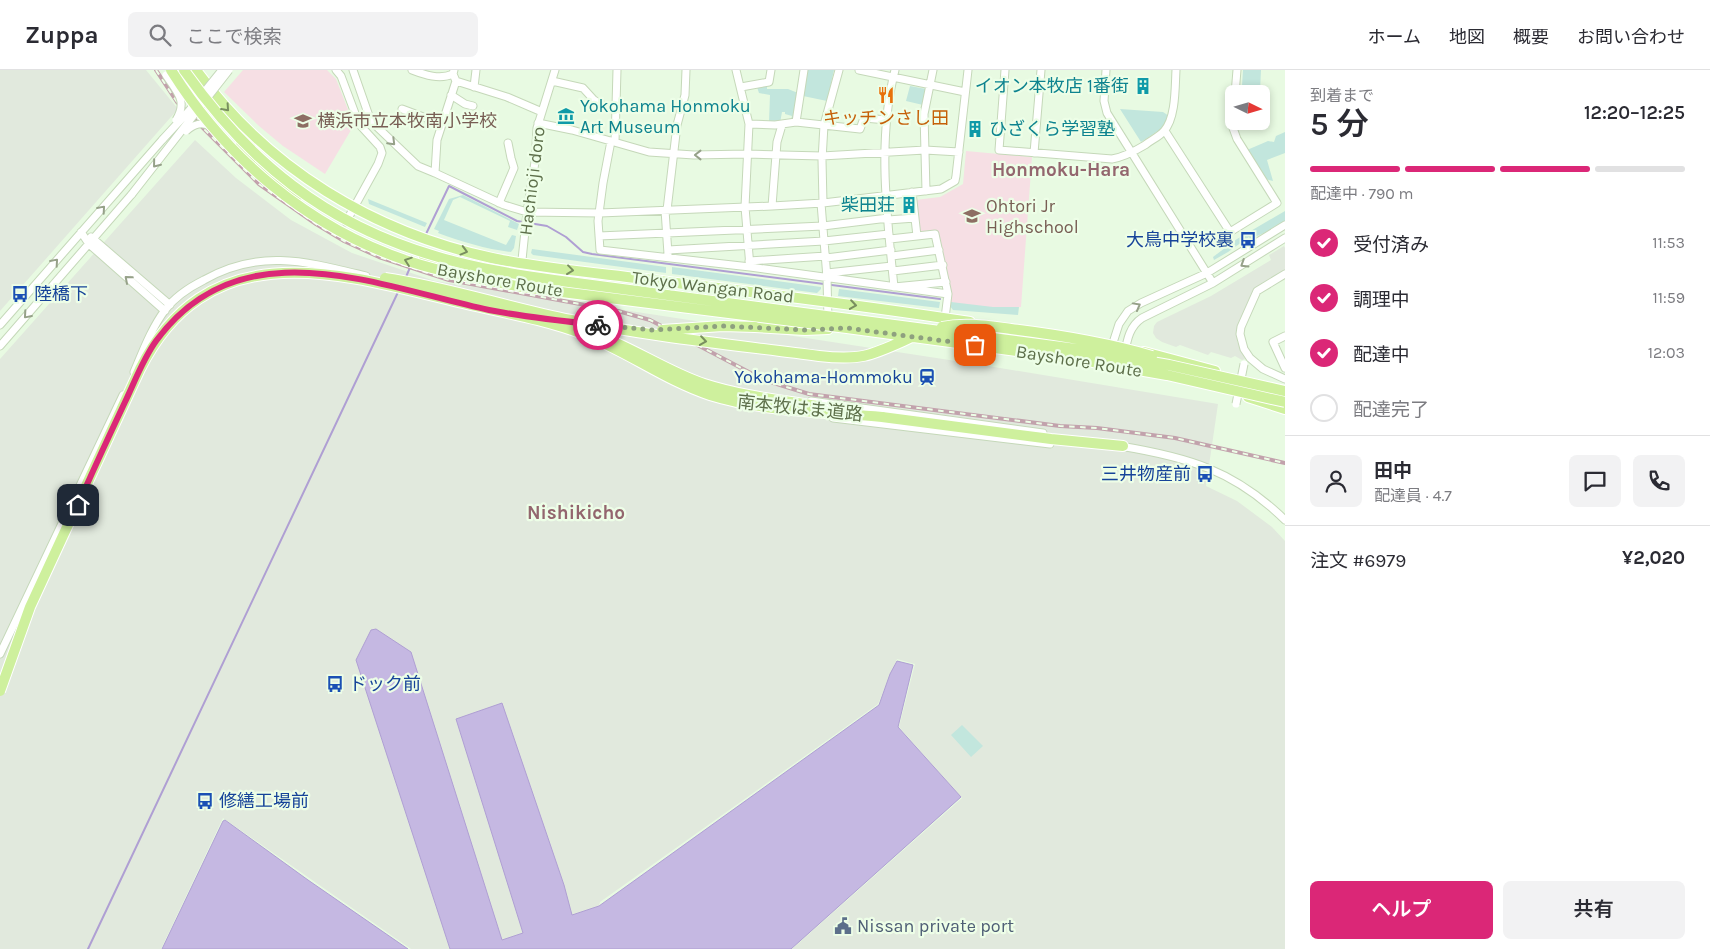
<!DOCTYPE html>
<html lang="ja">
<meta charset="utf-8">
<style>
:root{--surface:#fff;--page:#f2f2f3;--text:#2b2b33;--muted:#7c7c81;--line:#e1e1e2;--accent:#db2777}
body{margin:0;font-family:Karla,"Noto Sans JP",sans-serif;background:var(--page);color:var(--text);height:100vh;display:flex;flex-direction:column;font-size:19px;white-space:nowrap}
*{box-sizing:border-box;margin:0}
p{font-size:16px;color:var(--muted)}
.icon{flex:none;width:28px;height:28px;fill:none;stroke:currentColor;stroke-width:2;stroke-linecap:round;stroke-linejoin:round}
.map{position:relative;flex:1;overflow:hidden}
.details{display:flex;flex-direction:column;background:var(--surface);width:425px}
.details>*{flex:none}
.needle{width:32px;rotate:95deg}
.buttons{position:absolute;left:1225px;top:15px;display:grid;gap:10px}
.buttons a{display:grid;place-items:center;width:45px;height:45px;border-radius:8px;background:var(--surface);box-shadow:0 2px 8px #0003;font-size:25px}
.pin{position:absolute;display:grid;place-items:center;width:42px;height:42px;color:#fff;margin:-21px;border-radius:10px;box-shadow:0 2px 8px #0006}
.courier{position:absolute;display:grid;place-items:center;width:50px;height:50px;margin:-25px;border:4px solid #db2777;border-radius:50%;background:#fff;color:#222;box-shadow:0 1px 6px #0007}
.head em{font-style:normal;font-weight:600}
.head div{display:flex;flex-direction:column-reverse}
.head{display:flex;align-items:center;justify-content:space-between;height:85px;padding:0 25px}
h1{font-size:32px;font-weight:600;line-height:38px}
.bar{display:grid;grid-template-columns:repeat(4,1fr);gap:8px 5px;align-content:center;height:60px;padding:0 25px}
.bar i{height:6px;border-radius:4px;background:var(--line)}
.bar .selected{background:var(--accent)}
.bar p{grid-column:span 4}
.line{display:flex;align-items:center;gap:12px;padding:0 25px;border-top:1px solid var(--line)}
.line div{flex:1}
.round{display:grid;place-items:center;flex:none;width:52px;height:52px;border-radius:8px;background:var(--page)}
ol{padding:0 25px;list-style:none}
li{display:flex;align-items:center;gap:15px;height:55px}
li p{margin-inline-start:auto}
li .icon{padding:5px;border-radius:50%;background:var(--accent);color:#fff;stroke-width:4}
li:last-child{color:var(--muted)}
li i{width:28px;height:28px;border:2px solid var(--line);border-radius:50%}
.primary-button{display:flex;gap:10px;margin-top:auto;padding:10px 25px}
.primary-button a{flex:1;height:58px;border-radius:8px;background:var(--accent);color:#fff;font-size:20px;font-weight:600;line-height:58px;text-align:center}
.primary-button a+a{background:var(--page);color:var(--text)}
header{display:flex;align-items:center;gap:30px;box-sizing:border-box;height:70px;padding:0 25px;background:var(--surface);border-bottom:1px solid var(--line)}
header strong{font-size:24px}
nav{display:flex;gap:28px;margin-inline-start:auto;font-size:18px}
.search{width:350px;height:45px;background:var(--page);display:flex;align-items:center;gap:12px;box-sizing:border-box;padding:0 18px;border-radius:8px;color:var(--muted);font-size:19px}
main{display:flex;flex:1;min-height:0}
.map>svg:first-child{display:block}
</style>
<header>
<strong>Zuppa</strong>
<div class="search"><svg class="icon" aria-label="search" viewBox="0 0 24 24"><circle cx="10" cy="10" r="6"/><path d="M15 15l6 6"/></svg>ここで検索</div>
<nav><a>ホーム</a><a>地図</a><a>概要</a><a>お問い合わせ</a></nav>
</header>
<main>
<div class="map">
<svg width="1285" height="879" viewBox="0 0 1285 879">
<rect width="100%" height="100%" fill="#e8fae2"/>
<path fill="#e1e9dd" d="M0 0H146L178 39 0 241Z
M195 70 236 108 291 150 352 183 435 211 982 295 1218 334 1206 416 1237 431 1272 457 1285 471V879H792L962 728 899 657 915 594 897 589 878 634 600 832 599 836 522 860 523 863 502 870 499 862 450 879H411L223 748 161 879H0V289Z
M1284 176 1285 178V200L1261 215 1239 254 1237 271 1245 289 1242 290 1235 286 1231 288 1211 282 1208 285 1180 275 1176 277 1162 272 1156 268 1153 263 1154 256 1157 252 1211 226 1271 190 1269 185Z"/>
<path fill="#f6dfe4" d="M243 0H327L336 9 354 55 325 104 283 76 259 56 224 22Z
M966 81 1032 87 1021 237 985 238 950 232 937 162 919 163 915 130 940 127 963 114Z"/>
<path fill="#c2e6dd" d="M808 0H834L827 31 803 26Z
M1243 0H1261L1260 21 1245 20V16H1242Z
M767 15V19H788L798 23 794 49H791L792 46 785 44V42H782L780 53H769L770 25 759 23 757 17Z
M910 16 926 19 923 35 906 31Z
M1120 39 1163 42 1169 46 1161 59 1141 72Z
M1285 62V83L1267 90 1273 111 1265 109 1247 80 1268 71 1274 72 1276 66Z
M463 125 519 154 517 160 508 157 510 151 460 127 453 130 444 150 506 175 512 165 516 166 514 178 511 182C486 179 462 172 438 163L439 161 434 159 449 129Z
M368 129 427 153 425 157 369 134Z
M1285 141V151L1264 163 1250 169 1249 167 1228 182 1214 190 1213 187 1237 169Z
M532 179 666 197V203L533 185 531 183Z
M672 197 821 217V219L817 223 672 204Z
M839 219 940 232 939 238 838 226Z
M951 232 993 237H1019L1018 245 953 240 950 236Z
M962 655 983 676 971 687 951 665Z"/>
<path fill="#c5b8e2" stroke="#af9fd3" d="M376 559 411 582 502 870 523 863 456 649 502 633 564 815 572 845 599 836 879 635 890 604 897 591 913 595 898 657 961 727 791 879H450L356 590 371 560Z
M225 750 308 810 408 879H162L223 751Z"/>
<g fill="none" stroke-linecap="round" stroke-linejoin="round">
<path stroke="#af9fd3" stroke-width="2" d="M426 164 449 116 517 151 547 156 566 167 583 182 592 184 940 229
M406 207 411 195
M88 879 399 220"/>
<g stroke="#c5d8b9" stroke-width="9">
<path id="minor" d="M336 0 341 6 359 54 380 77 382 83 378 94 346 152
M353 0 369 46 373 53 418 96 435 103 504 135 527 142 600 143 772 136 823 133 941 119 955 111 956 106 968 0
M412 0C425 5 440 10 453 4
M454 0 453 4 456 11 507 27 542 42
M736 0 749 54 745 137 750 197
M859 0 965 22
M895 0C877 69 887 146 894 217L946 212
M1005 0 999 80 1112 89C1124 87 1135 81 1145 75 1151 70 1159 67 1164 61 1176 48 1175 17 1176 0
M1106 0 1104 31 1107 43 1213 213
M552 11 583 18 594 30 600 34 607 37 616 38
M474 17 476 0
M741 17 769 12 771 0
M1235 24 1237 0
M451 25 465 34 473 36
M402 39 442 54
M796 52 804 0
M538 53 572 60 649 82 694 85 747 84 822 86 925 80 959 82
M749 54 775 55 796 52 860 59 864 48 887 50
M1165 61 1230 162 1277 133 1237 69 1233 58 1234 51
M611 71 603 113 598 151 600 180 750 197 948 224
M615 72 617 0
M1034 83 1041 0
M435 103 437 70 456 11
M926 121 924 44 933 0
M912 122 917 166
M499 133 514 98 511 88 508 73
M821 133 827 208 828 250
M823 133 822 90 824 55 839 0
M772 136 777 72 782 55
M665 140 668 184
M667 140 677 55 685 25 686 0
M888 150 915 148
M81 162 89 174 165 241
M599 166 823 156 888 148
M91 167 170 235
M890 169 935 164 948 224 945 248
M668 180 824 171 889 164
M892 186 939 180
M826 188 891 180
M749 191 826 186
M893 201 943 195
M827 203 892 196
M1285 204 1257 221 1241 257 1240 264 1244 279 1250 288 1263 299 1285 309
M520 209 527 142 535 92 537 58 555 0
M0 255 163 69
M569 255 591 261 616 274
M1285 266 1273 272 1285 298
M0 276 132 124
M1111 279 1119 254 1128 241 1141 233 1207 203 1285 155
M1125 283C1127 269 1130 256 1142 248L1213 213 1285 168
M134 302C143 281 151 259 165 240 174 228 190 217 204 210 260 178 308 192 366 206
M811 331 1043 363
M833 348 1050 374
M1120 376C1187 387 1234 400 1285 450
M0 584 123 325"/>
</g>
<g stroke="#fff" stroke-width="12">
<path id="highway" d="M196 0C268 99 373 162 492 188 550 200 610 204 668 212 769 224 870 236 970 252
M238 78 278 112 299 125
M424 187 460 199 501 208
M755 257 805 260 828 259
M1144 282 1215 301
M1248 327 1285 339
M882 347 1051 369 1123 376"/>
</g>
<use href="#minor" stroke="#fff" stroke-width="7"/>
<use href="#highway" stroke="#cef09d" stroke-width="10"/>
<g stroke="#c2a2ac" stroke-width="4">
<path id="rail" d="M156 0 177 32 259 114 316 154 344 171 379 187 449 210 618 241 650 250 764 310 809 324 1060 356 1097 358 1175 368 1285 393"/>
</g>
<use href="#rail" stroke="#edfee7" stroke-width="2" stroke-dasharray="5.5" stroke-linecap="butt"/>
<g stroke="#c5d8b9" stroke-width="9" stroke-linecap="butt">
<path id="minor-bridge" d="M166 5C177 22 188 31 176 50
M186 61C194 54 202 51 212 57
M163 69 188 42 222 0
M132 124 229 0
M1236 334 1244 294"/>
</g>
<g stroke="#fff" stroke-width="12" stroke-linecap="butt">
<path id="highway-bridge" d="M171 0C226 88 309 158 408 191 445 203 484 210 522 217L847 258 1076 289 1167 305 1285 332
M184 0C249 92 325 154 435 186 474 198 514 204 554 210L1076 279 1169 295 1285 321
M385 208C448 217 509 238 571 250 652 267 736 275 819 286 863 291 872 285 912 267
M942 257C965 252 988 256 1011 259 1060 265 1104 272 1152 286
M662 260 723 256 755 257
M614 272C644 285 672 303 704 314 741 326 780 330 817 336
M0 621 30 537 140 299C207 165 334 201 450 230 494 241 541 248 583 264 627 281 665 310 710 325 765 342 825 342 882 347"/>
</g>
<use href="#minor-bridge" stroke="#fff" stroke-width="7"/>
<use href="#highway-bridge" stroke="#cef09d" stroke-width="10"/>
</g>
<defs><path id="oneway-chevron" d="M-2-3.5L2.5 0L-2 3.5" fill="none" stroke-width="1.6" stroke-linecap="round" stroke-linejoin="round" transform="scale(1.25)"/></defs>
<g stroke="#798f5f">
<use href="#oneway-chevron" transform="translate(226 38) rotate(48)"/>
<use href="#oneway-chevron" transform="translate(464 181) rotate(15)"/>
<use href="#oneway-chevron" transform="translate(408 191) rotate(-161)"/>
<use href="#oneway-chevron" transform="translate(570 200) rotate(7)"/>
<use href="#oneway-chevron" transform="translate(853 235) rotate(8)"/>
<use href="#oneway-chevron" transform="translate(703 271) rotate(8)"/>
</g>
<g stroke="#96a189">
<use href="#oneway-chevron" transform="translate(392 72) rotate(45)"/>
<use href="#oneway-chevron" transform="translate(698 85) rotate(-180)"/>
<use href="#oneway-chevron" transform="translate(156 94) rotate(129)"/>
<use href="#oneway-chevron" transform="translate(102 139) rotate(-49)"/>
<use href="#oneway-chevron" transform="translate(55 192) rotate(-49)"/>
<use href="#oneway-chevron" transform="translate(1244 194) rotate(148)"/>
<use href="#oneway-chevron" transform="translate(128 209) rotate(-139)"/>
<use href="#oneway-chevron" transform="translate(1137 236) rotate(-29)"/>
<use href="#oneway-chevron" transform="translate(27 245) rotate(131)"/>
</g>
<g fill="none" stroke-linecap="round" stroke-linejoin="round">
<path stroke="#8ea07f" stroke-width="5" stroke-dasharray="0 9" d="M598 255 653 260 723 256 805 260 847 258 975 275"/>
<path stroke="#db2777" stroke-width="6" d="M78 435C93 400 109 366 125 332 135 311 143 289 156 271 241 155 377 216 489 240 525 247 562 251 598 255"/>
</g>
<defs>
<g id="building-bare" transform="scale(1.35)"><path d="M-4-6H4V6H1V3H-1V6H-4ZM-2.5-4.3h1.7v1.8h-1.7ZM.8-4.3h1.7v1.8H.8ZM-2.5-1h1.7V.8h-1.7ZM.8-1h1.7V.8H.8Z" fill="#0f9aa8" stroke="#edfee7" stroke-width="2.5" paint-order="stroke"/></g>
<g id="restaurant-bare" transform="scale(1.35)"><path d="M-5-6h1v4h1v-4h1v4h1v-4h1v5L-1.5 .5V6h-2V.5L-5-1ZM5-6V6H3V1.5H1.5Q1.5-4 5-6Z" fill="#e8710a" stroke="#edfee7" stroke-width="2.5" paint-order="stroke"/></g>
<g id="museum-bare" transform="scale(1.35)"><path d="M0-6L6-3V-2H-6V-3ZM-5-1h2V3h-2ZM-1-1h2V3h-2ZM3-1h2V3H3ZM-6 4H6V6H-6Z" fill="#0f9aa8" stroke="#edfee7" stroke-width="2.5" paint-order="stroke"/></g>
<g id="school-bare" transform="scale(1.35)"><path d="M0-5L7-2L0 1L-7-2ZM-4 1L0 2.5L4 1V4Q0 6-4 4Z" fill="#8d6e63" stroke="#edfee7" stroke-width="2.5" paint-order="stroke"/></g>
<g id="bus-bare" transform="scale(1.35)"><path d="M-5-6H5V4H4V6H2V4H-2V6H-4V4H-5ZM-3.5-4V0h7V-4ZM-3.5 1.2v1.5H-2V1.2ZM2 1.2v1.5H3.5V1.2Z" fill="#1a4fb4" stroke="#edfee7" stroke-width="2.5" paint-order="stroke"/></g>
<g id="station-bare" transform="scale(1.35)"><path d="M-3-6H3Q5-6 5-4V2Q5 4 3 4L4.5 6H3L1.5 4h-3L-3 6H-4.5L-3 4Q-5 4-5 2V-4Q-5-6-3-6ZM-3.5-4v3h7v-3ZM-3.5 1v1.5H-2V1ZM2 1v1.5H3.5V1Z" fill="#1a4fb4" stroke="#edfee7" stroke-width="2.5" paint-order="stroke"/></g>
<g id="civic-bare" transform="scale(1.35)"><path d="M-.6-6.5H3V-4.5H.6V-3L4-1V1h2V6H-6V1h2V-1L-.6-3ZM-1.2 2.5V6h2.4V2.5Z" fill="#5c6f8a" stroke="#edfee7" stroke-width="2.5" paint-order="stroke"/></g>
</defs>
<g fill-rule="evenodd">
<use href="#building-bare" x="1143" y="16"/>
<use href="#restaurant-bare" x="886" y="25"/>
<use href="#museum-bare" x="566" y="46"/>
<use href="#school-bare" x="303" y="51"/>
<use href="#building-bare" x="975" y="59"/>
<use href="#building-bare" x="909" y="135"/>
<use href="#school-bare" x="972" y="146"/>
<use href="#bus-bare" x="1248" y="170"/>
<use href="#bus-bare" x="20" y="224"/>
<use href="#station-bare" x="927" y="307"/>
<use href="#bus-bare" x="1205" y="404"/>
<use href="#bus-bare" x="335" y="614"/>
<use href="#bus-bare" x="205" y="731"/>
<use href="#civic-bare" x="843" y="856"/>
</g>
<g text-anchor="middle" stroke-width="4.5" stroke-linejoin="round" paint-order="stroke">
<g font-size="18" fill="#0d838f" stroke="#edfee7" text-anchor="end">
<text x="1129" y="22">イオン本牧店 1番街</text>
<text x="580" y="42" text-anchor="start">Yokohama Honmoku<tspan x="580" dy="21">Art Museum</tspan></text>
<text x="989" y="65" text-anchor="start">ひざくら学習塾</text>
<text x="895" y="141">柴田荘</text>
</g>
<g font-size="18" fill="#c56008" stroke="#edfee7">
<text x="886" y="54">キッチンさし田</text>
</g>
<g font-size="18" fill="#785e54" stroke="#edfee7" text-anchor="start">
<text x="317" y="57">横浜市立本牧南小学校</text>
<text x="986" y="142">Ohtori Jr<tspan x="986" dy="21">Highschool</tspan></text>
</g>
<g font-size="18" fill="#5d6f4a" stroke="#edfee7">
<text transform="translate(532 111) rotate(-83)" y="6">Hachioji doro</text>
<text transform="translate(500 210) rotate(10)" y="6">Bayshore Route</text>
<text transform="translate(713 217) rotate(7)" y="6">Tokyo Wangan Road</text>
<text transform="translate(1079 291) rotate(9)" y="6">Bayshore Route</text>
<text transform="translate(800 338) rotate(6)" y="6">南本牧はま道路</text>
</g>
<g font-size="18" fill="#164399" stroke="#edfee7" text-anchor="end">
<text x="1234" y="176">大鳥中学校裏</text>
<text x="34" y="230" text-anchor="start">陸橋下</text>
<text x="913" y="313">Yokohama-Hommoku</text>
<text x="1191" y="410">三井物産前</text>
<text x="349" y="620" text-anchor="start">ドック前</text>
<text x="219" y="737" text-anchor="start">修繕工場前</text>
</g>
<g font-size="18" fill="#4e5e75" stroke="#edfee7" text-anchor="start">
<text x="857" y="862">Nissan private port</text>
</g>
<g font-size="19" font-weight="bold" fill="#93666e" stroke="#edfee7">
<text x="1061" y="106">Honmoku-Hara</text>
<text x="576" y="449">Nishikicho</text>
</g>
</g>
</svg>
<div class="buttons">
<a><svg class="needle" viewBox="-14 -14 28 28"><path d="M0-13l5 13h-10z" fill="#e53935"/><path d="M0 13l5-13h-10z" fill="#7c7c81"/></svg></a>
</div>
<div class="pin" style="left:975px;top:275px;background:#ea580c"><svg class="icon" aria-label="bag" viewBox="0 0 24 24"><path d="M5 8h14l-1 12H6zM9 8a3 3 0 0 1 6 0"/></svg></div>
<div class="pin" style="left:78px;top:435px;background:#1f2937"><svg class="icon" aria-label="home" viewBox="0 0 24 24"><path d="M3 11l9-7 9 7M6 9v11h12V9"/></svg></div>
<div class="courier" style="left:598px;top:255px"><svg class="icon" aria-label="bike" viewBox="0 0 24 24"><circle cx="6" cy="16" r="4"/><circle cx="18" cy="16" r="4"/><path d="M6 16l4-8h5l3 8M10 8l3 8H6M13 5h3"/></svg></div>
</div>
<section class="details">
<div class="head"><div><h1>5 分</h1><p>到着まで</p></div><em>12:20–12:25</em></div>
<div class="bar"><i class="selected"></i><i class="selected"></i><i class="selected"></i><i></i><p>配達中 · 790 m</p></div>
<ol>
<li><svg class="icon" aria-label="check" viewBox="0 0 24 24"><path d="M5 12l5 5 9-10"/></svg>受付済み<p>11:53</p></li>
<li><svg class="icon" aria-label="check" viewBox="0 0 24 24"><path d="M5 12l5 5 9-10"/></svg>調理中<p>11:59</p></li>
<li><svg class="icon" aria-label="check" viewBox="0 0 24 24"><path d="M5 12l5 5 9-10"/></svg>配達中<p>12:03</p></li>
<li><i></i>配達完了</li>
</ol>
<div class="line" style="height:90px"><a class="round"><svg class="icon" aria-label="person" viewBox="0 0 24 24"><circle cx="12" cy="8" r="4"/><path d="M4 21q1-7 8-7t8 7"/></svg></a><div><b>田中</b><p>配達員 · 4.7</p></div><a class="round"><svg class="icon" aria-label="chat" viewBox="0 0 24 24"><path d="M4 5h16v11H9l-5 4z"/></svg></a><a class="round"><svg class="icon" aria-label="phone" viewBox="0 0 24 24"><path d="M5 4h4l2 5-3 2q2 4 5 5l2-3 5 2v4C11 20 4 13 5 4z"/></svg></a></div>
<div class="line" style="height:65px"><div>注文 #6979</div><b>¥2,020</b></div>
<div class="primary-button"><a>ヘルプ</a><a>共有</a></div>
</section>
</main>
